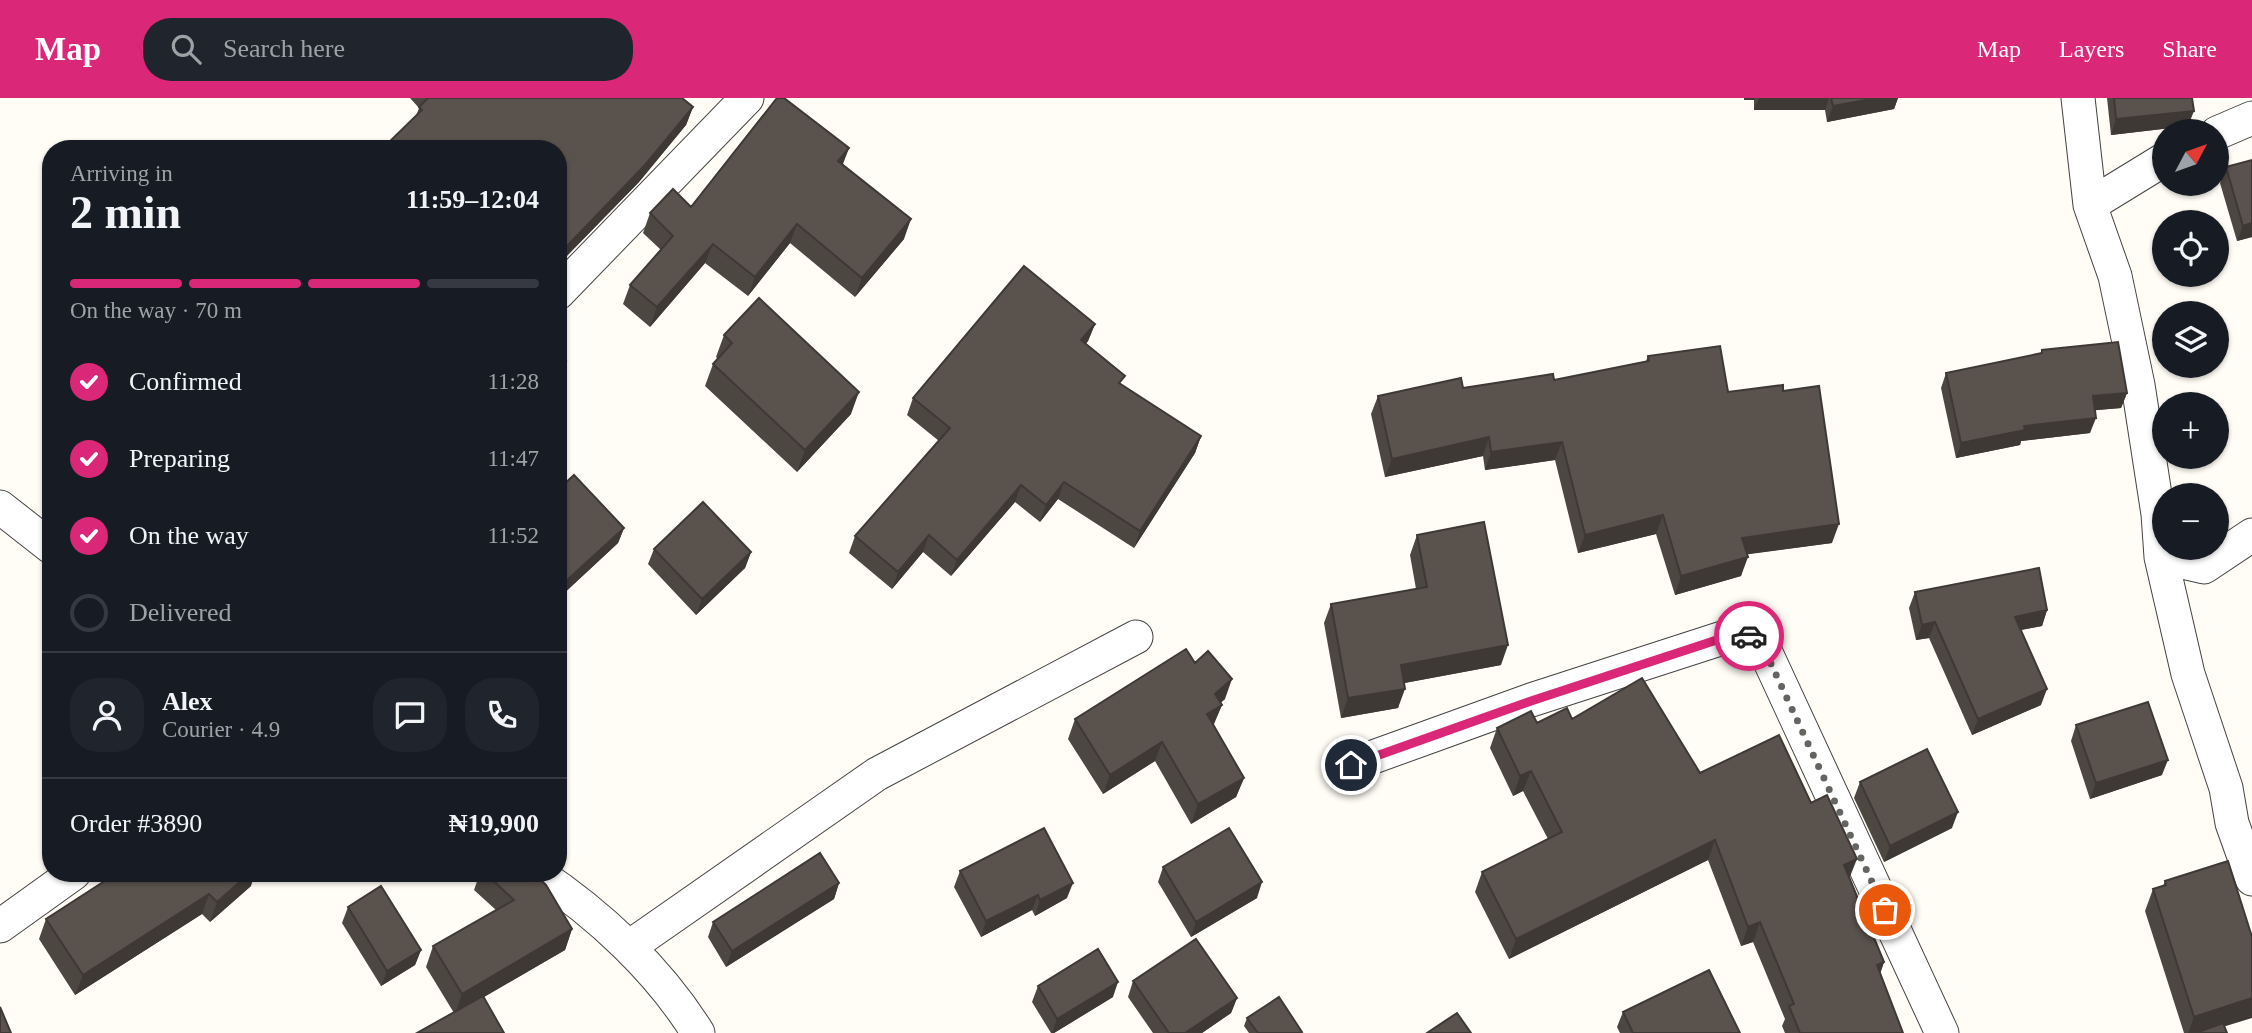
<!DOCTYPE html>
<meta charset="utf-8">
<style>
:root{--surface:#171b24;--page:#20242c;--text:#f1f3f6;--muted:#9ea1a6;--line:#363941;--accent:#db2777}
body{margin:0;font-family:"Times New Roman",serif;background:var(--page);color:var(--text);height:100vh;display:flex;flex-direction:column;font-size:26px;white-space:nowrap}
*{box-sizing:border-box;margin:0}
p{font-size:23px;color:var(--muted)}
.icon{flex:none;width:38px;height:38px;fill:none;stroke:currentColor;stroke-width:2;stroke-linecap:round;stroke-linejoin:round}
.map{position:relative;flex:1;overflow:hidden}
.side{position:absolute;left:42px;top:42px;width:525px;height:742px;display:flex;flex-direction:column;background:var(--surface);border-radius:28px;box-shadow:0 2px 5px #0004}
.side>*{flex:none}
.needle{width:46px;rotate:49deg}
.buttons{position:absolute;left:2152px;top:21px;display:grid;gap:14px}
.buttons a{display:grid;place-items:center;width:77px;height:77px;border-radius:50%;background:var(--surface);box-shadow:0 2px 5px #0004;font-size:35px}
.pin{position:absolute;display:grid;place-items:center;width:60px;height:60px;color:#fff;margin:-30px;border:4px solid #fff;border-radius:50%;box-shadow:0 2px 7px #0007}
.courier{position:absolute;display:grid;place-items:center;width:70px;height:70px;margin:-35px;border:5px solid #db2777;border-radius:50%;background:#fff;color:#222;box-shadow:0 2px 9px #0007}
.head em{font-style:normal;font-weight:800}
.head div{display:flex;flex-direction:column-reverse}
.head{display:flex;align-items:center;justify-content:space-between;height:119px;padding:0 28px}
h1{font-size:46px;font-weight:800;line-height:52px}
.bar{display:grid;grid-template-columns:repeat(4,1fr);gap:10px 7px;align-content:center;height:84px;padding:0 28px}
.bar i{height:9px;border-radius:5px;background:var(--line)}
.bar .on{background:var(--accent)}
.bar p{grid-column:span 4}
.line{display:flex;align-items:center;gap:18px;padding:0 28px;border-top:2px solid var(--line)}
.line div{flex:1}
.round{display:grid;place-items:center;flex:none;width:74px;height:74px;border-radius:28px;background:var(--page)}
ol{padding:0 28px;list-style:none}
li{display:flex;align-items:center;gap:21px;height:77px}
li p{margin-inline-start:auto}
li .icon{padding:7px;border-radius:50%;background:var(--accent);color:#fff;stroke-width:4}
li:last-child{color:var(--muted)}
li i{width:38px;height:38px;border:4px solid var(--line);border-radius:50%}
header{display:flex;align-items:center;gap:42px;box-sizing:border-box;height:98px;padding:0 35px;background:var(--accent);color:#fff}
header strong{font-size:33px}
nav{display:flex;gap:38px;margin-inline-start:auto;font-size:24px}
.search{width:490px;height:63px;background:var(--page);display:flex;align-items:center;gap:18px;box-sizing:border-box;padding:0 24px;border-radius:28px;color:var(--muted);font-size:26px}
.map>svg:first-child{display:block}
</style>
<header>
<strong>Map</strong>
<div class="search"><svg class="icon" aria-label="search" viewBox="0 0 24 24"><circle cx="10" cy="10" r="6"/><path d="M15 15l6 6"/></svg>Search here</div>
<nav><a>Map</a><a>Layers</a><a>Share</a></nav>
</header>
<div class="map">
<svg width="2252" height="935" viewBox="0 0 2252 935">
<rect width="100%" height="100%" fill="#fffdf5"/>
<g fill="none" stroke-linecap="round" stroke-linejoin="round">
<g stroke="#444" stroke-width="35">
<path id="minor" d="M2078 0 2090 107 2115 178 2138 287 2158 416 2161 459 2188 576 2226 690 2232 725 2252 781
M2217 35 2252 20
M2090 107 2165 61
M558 195 747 0
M0 409 51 449
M2161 459 2204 469 2252 437
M1351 667 1531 602 1738 535 1760 542 1942 935
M537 775C599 816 659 872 698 935
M0 828 74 775
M629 849 877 676 1136 539"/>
</g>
<use href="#minor" stroke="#fff" stroke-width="33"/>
</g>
<path fill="#4d4742" d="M410 0H682L693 9 686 27 639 84 558 167V51L416 18 419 10Z
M1744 0H1898L1894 11 1827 24 1825 12H1754V2H1744Z
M2107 0H2192L2188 28 2111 37Z
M849 50 843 66 904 141 855 199 790 145 748 198 705 165 650 229 623 206 630 187 661 152 643 135 650 115 691 109Z
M2252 62V139L2237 143 2220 85 2226 69Z
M1095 226 1088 243 1086 246 1122 287 1201 338 1195 355 1134 450 1058 401 1040 424 1015 404 951 478 923 454 892 491 849 455 855 438 939 343 907 317 913 300Z
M724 237 851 316 797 374 705 288 713 266 718 261 716 259Z
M2042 252 2127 295 2121 310 2095 312 2090 335 2021 343 2020 347 1956 360 1941 290 1946 275 2040 256Z
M1648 258 1728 294 1783 293 1832 445 1747 456 1741 478 1675 497 1656 436 1578 455 1555 362 1485 372 1483 358 1385 379 1371 316 1378 298 1554 282 1646 263Z
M558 392 624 430 618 445 560 499 558 497Z
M1417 437 1501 567 1404 585 1398 610 1341 620 1324 525 1331 506 1416 491 1410 457Z
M654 451 751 454 745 470 696 517 648 466Z
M1915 494 2047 512 2042 528 2021 532 2041 607 1972 637 1929 540 1916 542 1909 510Z
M1195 565 1225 601 1220 605 1222 607 1213 627 1244 680 1236 699 1191 726 1155 663 1103 696 1068 641 1075 621Z
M1572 621 1700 675 1811 705 1850 780 1884 864 1880 876 1903 935H1785L1782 928 1785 921 1753 844 1741 848 1708 762 1509 861 1475 794 1482 774 1548 741 1523 693 1513 698 1490 650 1497 630Z
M2076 627 2162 677 2090 701 2071 643Z
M1860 684 1952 730 1884 764 1854 700Z
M1163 769 1257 800 1191 839 1158 784Z
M960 773 1067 800 1035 818 1032 812 981 839 954 789Z
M480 775H533L572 831 565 852 483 899 454 915 426 869 433 848 496 812 474 792Z
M2165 783 2224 928 2227 935H2184L2145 813 2153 791 2163 788Z
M839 785 834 801 726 869 708 839 713 824Z
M251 788 210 824 202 816 75 897 39 841 46 821Z
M348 809 421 852 415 867 381 888 342 825Z
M1133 883 1237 900 1231 915 1202 935H1153L1128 899Z
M1038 888 1113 899 1054 935H1051L1032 904Z
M1623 914 1740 935H1620L1617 929Z
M1247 920 1302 934V935H1249L1244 928Z"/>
<path fill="#3f3936" d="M1745 0H1755L1754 2H1744Z
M1759 0H1829L1825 12H1754Z
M1877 0H1898L1894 11 1827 24 1833 8Z
M693 9 686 27 639 84 558 167 565 150Z
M2194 13 2188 28 2111 37 2116 21Z
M849 50 841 69 838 63Z
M911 121 904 141 855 199 862 180Z
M2252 125V139L2237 143 2243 128Z
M797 126 790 145 748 198 755 179Z
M713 146 705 165 650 229 657 209Z
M1095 226 1088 243 1075 259 1081 242Z
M566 263 561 278 558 280V270Z
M859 294 851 316 797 374 805 352Z
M2127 295 2121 310 2087 313 2093 298Z
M2096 320 2090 335 2021 343 2020 347 1956 360 1961 345 2024 328Z
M1201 338 1195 355 1134 450 1140 433Z
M1489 339 1483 358 1385 379 1392 361Z
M1562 344 1555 362 1485 372 1491 354Z
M1064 384 1058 401 1040 424 1046 407Z
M1021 387 1015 404 951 478 957 462Z
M1663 417 1656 436 1578 455 1585 437Z
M1839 426 1832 445 1735 458 1742 440Z
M624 430 618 445 560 499 566 483Z
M929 437 923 454 892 491 898 474Z
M751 454 745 470 696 517 702 501Z
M1748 459 1741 478 1675 497 1681 478Z
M2047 512 2042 528 2009 534 2015 519Z
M1935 524 1929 540 1916 542 1922 527Z
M1508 547 1501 567 1394 587 1401 567Z
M1232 581 1225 601 1209 615 1222 607 1214 626 1200 635 1215 596Z
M1405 591 1398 610 1341 620 1348 600Z
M2047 591 2041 607 1972 637 1978 621Z
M1162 644 1155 663 1103 696 1110 677Z
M2168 662 2162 677 2090 701 2096 685Z
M1531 673 1523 693 1513 698 1520 678Z
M1244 680 1236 699 1191 726 1198 706Z
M1958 714 1952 730 1884 764 1890 748Z
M1715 742 1708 762 1509 861 1516 841Z
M1857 761 1849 781 1844 767Z
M250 775H255L251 788 210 824 217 804Z
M1262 784 1257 800 1191 839 1196 824Z
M839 785 834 801 726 869 732 853Z
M1073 785 1067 800 1035 818 1040 802Z
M209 796 202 816 75 897 83 877Z
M1038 797 1032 812 981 839 986 823Z
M1760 824 1753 844 1741 848 1748 829Z
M572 831 565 852 455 916 462 896Z
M421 852 415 867 381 888 387 873Z
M1884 864 1877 884V867Z
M1118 884 1113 899 1054 935H1052L1057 921Z
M1237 900 1231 915 1202 935H1185Z
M2252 900V920L2203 935H2188L2194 919Z"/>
<path fill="#5a524d" stroke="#3f3936" stroke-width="2" d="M428 0H682L693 9 645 67 565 150 560 144 558 145V51H382L422 12 419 9Z
M777 0H784L849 50 838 63 911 121 862 180 797 126 755 179 713 146 657 209 630 187 673 138 650 115 673 91 691 109Z
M1831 0H1877L1833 8Z
M2114 0H2192L2194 13 2116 21Z
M2252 62V125L2243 128 2226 69Z
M1024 168 1095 226 1081 242 1125 278 1119 285 1201 338 1140 433 1064 384 1046 407 1021 387 957 462 929 437 898 474 855 438 950 330 913 300Z
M759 200 859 294 805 352 713 266 732 245 724 237Z
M2118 244 2127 295 2093 298 2096 320 2024 328 2025 332 1961 345 1946 275 2042 255V252Z
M1720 248 1728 294 1783 287V293L1819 288 1839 426 1742 440 1748 459 1681 478 1663 417 1585 437 1562 344 1491 354 1489 339 1392 361 1378 298 1461 280 1463 290 1553 276 1554 282 1649 263 1648 258Z
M558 254 566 263 558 270Z
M574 377 624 430 566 483 558 475V392Z
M703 404 751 454 702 501 654 451Z
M1484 424 1508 547 1401 567 1405 591 1348 600 1331 506 1427 489 1417 437Z
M2039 470 2047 512 2015 519 2047 591 1978 621 1935 524 1922 527 1915 494Z
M1186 551 1195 565 1208 553 1232 581 1215 596 1222 607 1207 616 1244 680 1198 706 1162 644 1110 677 1075 621Z
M1642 580 1700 675 1779 637 1811 705 1827 697 1857 761 1844 767 1884 864 1877 867 1903 935H1800L1789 908 1794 906 1760 824 1748 829 1715 742 1516 841 1482 774 1562 734 1531 673 1520 678 1497 630 1531 613 1537 625 1567 610 1572 621Z
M2148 604 2168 662 2096 685 2076 627Z
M1927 651 1958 714 1890 748 1860 684Z
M1044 730 1073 785 1040 802 1038 797 986 823 960 773Z
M1229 730 1262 784 1196 824 1163 769Z
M820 755 839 785 732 853 713 824Z
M2228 763 2252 839V900L2194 919 2153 791 2166 787 2165 783Z
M117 775H250L217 804 209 796 83 877 46 821Z
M485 775H533L546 787 572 831 462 896 433 848 514 802Z
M381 788 421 852 387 873 348 809Z
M1196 841 1237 900 1185 935H1169L1133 883Z
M1098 851 1118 884 1057 921 1038 888Z
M1709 872 1740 935H1633L1623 914Z
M483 898 504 935H417Z
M1279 899 1302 934 1300 935H1258L1247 920Z
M0 909 11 935H0Z
M1457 915 1471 935H1427Z
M2223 925 2227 935H2196Z"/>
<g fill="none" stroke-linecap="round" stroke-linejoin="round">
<path stroke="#646461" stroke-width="7" stroke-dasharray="0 12.6" d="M1749 538 1760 542 1885 812"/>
<path stroke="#db2777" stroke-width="9" d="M1351 667 1531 603 1738 535 1749 538"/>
</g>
</svg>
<div class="buttons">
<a><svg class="needle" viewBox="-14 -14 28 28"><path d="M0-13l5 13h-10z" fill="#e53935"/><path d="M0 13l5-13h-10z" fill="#9ea1a6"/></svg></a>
<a><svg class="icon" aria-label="locate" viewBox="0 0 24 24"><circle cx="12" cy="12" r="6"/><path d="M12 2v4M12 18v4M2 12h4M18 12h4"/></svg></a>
<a><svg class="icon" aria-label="layers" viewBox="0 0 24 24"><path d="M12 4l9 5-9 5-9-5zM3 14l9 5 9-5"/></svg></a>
<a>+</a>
<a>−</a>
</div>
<div class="pin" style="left:1885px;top:812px;background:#ea580c"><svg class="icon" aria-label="bag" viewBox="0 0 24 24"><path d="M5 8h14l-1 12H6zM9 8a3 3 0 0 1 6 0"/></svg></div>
<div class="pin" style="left:1351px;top:667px;background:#1f2937"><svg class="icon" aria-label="home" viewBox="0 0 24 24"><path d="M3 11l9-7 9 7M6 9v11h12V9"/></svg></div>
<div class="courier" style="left:1749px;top:538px"><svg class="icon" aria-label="car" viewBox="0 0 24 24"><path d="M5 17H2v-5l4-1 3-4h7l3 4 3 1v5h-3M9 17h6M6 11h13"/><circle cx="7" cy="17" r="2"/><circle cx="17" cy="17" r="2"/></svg></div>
<section class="side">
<div class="head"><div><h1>2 min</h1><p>Arriving in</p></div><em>11:59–12:04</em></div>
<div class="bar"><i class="on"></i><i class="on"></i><i class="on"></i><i></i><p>On the way · 70 m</p></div>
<ol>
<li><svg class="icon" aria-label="check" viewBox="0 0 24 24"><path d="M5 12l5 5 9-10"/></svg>Confirmed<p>11:28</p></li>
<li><svg class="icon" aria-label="check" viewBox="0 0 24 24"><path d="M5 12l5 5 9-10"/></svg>Preparing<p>11:47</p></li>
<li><svg class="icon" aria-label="check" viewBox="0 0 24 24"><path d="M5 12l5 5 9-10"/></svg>On the way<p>11:52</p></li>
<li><i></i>Delivered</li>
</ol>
<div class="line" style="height:126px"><a class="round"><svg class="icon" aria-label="person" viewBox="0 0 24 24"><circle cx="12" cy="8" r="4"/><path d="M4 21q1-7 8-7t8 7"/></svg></a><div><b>Alex</b><p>Courier · 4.9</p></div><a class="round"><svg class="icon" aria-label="chat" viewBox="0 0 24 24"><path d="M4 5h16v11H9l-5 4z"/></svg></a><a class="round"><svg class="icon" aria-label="phone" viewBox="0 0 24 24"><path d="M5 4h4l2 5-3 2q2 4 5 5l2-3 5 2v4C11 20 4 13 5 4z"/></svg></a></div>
<div class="line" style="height:91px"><div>Order #3890</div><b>₦19,900</b></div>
</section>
</div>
